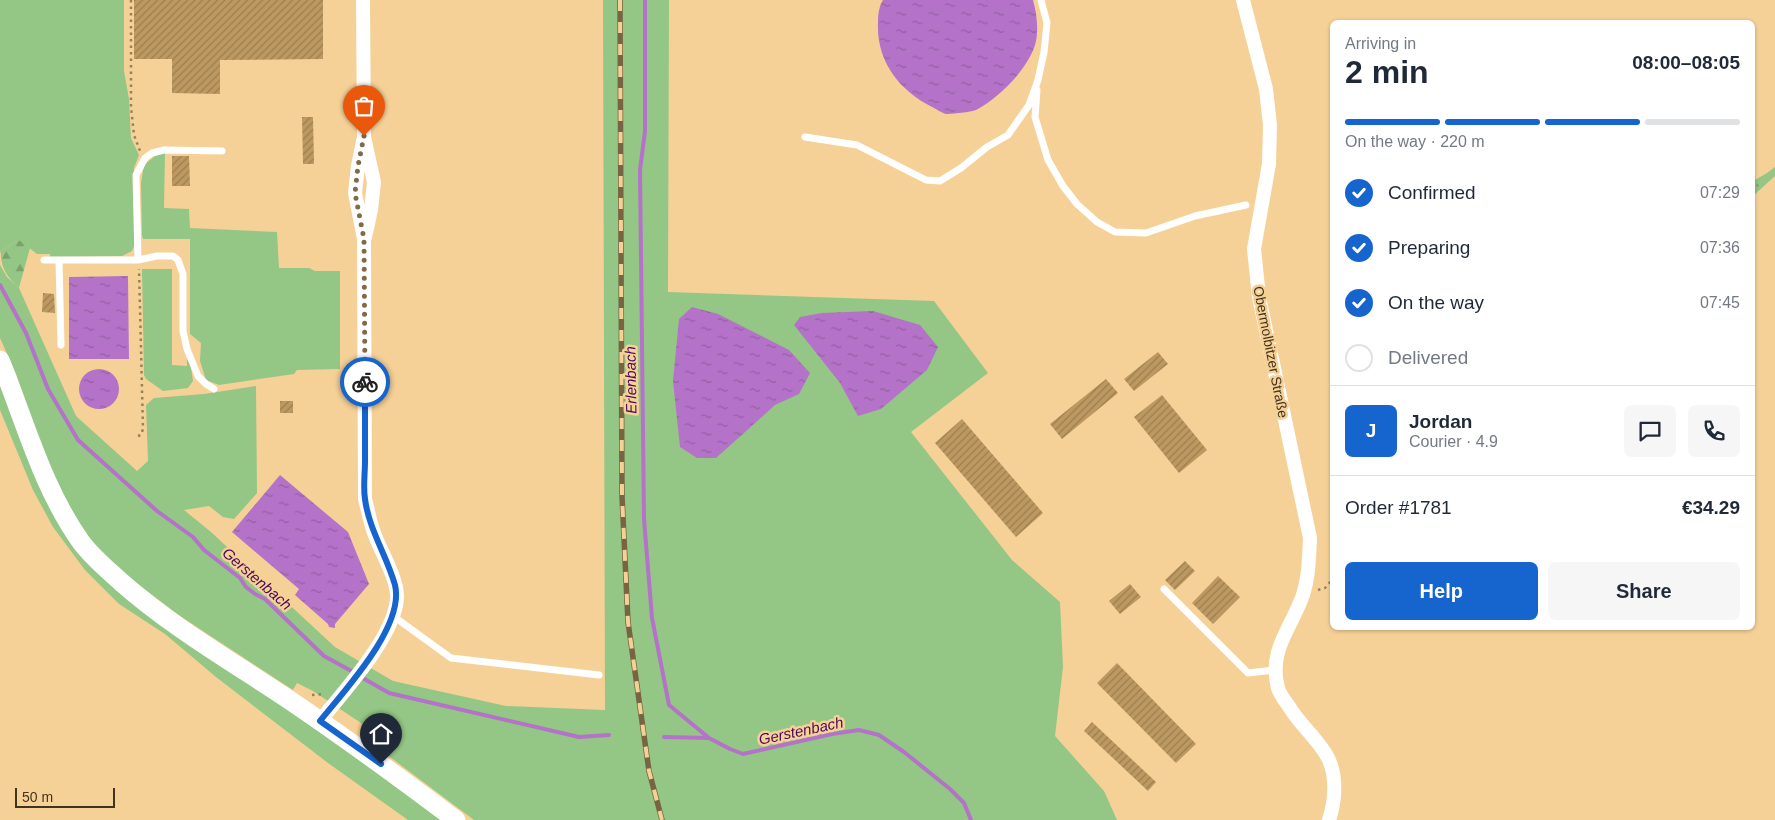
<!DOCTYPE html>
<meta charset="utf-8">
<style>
:root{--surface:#fff;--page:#f6f6f7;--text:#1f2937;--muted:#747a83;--line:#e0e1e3;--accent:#1664ce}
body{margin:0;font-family:Arial,sans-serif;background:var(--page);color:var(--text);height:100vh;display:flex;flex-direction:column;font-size:19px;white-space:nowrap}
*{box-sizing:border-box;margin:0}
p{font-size:16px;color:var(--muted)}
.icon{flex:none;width:28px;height:28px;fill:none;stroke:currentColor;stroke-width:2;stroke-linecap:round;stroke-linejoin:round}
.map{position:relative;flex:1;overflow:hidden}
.panel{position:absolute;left:1330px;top:20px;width:425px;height:610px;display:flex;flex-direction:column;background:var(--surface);border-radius:8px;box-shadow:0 1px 4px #0004}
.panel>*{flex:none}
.scale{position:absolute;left:15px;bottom:12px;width:100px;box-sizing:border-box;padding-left:5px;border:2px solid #42341c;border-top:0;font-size:14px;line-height:18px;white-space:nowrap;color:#42341c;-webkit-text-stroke:4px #f6d197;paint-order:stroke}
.pin{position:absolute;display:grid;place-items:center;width:42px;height:42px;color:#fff;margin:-51px -21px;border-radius:50% 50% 50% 0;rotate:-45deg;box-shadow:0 0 5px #0007}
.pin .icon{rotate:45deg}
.courier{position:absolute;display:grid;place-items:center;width:50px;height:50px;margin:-25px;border:4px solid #1664ce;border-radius:50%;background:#fff;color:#222;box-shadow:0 1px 6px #0007}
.headline em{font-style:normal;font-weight:600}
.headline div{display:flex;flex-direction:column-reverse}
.headline{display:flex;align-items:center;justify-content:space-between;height:85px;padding:0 15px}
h1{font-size:32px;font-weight:600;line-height:38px}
.bar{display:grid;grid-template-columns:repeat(4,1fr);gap:8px 5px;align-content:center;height:60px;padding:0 15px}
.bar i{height:6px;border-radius:4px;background:var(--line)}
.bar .on{background:var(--accent)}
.bar p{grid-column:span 4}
.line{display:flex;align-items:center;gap:12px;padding:0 15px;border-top:1px solid var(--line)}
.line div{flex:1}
.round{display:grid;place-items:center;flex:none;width:52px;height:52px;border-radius:8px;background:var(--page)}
ol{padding:0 15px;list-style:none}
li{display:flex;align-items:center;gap:15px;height:55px}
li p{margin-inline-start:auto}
li .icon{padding:5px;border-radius:50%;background:var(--accent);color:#fff;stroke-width:4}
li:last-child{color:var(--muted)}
li i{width:28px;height:28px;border:2px solid var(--line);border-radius:50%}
.action{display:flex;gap:10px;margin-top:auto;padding:10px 15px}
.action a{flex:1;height:58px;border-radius:8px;background:var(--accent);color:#fff;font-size:20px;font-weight:600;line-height:58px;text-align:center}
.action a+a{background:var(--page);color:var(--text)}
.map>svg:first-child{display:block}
</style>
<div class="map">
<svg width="1775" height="820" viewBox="0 0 1775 820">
<defs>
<pattern id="forest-firs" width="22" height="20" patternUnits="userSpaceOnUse" patternTransform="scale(1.25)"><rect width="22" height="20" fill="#94c685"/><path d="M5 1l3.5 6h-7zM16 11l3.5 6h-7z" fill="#7aa26c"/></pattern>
<pattern id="water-ripples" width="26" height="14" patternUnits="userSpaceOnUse" patternTransform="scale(1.25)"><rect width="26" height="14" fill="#b473c8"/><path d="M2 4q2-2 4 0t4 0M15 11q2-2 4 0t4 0" fill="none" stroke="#945fa2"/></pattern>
<pattern id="building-hatch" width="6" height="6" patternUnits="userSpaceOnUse" patternTransform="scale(1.25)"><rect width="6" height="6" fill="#bd9961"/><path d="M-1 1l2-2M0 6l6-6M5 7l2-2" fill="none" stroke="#9b7e4f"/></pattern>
</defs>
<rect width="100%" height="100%" fill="#f6d197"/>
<path fill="#94c685" d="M0 0H124V71L129 99 131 138 139 155 134 168 135 244 132 251 122 256 50 257V254H37L19 240 1 251 0 254Z
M603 0H669L668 292 934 301 988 373 911 432 1012 560 1060 602 1063 667 1055 736 1104 791 1117 820H474L370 742 372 737 363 728 361 723 313 691 297 683 293 690 180 616 127 576 95 546 69 510 40 446 16 374 0 338V265L7 277 19 288 76 416 137 471 148 461 146 405 154 398 204 394 256 386 257 493 234 519 223 517 209 506 184 510 211 532 335 647 393 681 506 706 605 710Z
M165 153 164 208 189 209 190 228 277 232 279 268H309L315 271H340V369L297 370 294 374 219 385 206 380 200 361 201 343 190 334V239H143L142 235 141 183 144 165 155 156Z
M1775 167V176L1753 196V181L1767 173Z
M142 269H172V365L187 366V359L190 361 193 381 188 388 163 391 146 379 144 375Z
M0 374 64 527 232 670 444 820H408L328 763 216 677 165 634 119 604 85 570 53 527 33 490 0 410Z"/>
<path fill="url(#forest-firs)" d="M19 240 30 248 19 288C8 278 0 268 1 251Z"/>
<path fill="url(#water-ripples)" d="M883 0H1033C1037 14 1039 32 1035 45 1027 70 999 98 976 110 972 112 951 114 946 114 942 113 936 109 932 107 899 90 876 61 878 22 878 15 879 6 883 0Z
M128 276 129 359H69V277Z
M692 307 718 314 789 350 810 373 799 394 775 405 716 458H697L680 447 673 381 679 319Z
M873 311 920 325 938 347 927 370 881 409 858 416 840 383 794 325 800 317 822 313Z
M79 389a20 20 0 1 1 40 0a20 20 0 1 1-40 0Z
M280 475 348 532 369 584 335 624V628L329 627 328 624 295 595 299 589 232 532Z"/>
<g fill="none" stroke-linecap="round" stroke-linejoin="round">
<path stroke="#b473c8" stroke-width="4" d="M645 0V131L640 170 644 519 652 618 669 705 709 738
M0 285 26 333 48 389 78 440 157 511 193 537 204 550 240 578 246 587 255 594 265 599 324 656 355 673
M361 677 389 693 579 737 609 735
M664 737 709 738 730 749 743 754 832 734 859 730 879 735 904 752 950 789 964 803 971 820"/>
</g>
<path fill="url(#building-hatch)" d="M134 0H323V59L220 60V94L172 93V59H134Z
M302 117H313L314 164H303Z
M172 156H189L190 186H172Z
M43 293 54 294 55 313 42 312Z
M1158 352 1168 364 1134 391 1124 379Z
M1106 379 1118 393 1062 439 1050 424Z
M1162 395 1207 450 1179 473 1134 417Z
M280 401H293V413H280Z
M962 419 1043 513 1016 537 935 443Z
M1185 561 1195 571 1175 590 1165 580Z
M1218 576 1240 597 1213 624 1192 603Z
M1130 584 1141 597 1120 614 1109 601Z
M1117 663 1196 744 1176 763 1097 683Z
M1092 722 1156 782 1148 791 1084 731Z"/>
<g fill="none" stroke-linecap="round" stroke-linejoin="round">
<path stroke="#998058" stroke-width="2.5" stroke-dasharray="2.5 4" stroke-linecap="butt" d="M131 0V107L134 135 140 151
M1752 190 1758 185
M138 436 141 435 143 429 139 269
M1318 590 1325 588 1332 580
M312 695 323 694"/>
<path stroke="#fff" stroke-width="7" d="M1037 90 1035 117 1048 160 1063 186 1077 204 1097 222 1115 232 1146 233 1195 216 1246 205
M805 137 857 145 926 180 940 181 961 168 987 147 1008 135 1029 105 1038 80 1044 52 1047 23 1041 0
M44 260H138L157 256H173L178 260 183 274V331L187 349 198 376 206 384 214 389
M59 260 61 345
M138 260 136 175 145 158 152 153 164 150 222 151
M1164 589 1248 673 1274 670
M393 616 451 658 599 675"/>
<path stroke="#fff" stroke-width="14" d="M363 0 364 137 374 182 371 210 365 237
M1243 0 1266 89 1270 125 1269 164 1254 249 1259 297 1310 538C1309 558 1309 576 1303 595 1291 629 1268 650 1278 688 1280 695 1286 702 1290 708 1300 725 1321 742 1329 760 1337 778 1335 802 1329 820
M320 721C344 691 395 636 397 598 398 579 380 550 374 533 370 522 368 510 365 499L364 239 355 193 358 166 364 137"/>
<path stroke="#fff" stroke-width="19" d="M0 360C25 421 42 487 81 542 92 557 108 570 121 582 171 626 229 660 285 697 343 736 400 778 456 820"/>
<g stroke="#796442" stroke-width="5.5">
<path id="rail" d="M620 0 622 496 628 622 649 771 662 820"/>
</g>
<use href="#rail" stroke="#f6d197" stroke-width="4" stroke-dasharray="11" stroke-linecap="butt"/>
</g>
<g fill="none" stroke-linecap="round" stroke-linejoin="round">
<path stroke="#816b47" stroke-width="5" stroke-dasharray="0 9" d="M364 136 358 166 355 193 364 239 365 382"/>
<path stroke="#1664ce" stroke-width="6" d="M365 382C365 408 365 435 365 461 365 474 363 487 365 499 369 530 387 556 395 585 405 626 345 690 320 721L381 764"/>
</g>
<g text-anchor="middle" stroke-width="5" stroke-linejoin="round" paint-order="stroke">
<g font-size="14" fill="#42341c" stroke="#f6d197">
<text transform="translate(1271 352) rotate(79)" y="5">Obermolbitzer Straße</text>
</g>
<g font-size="15" font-style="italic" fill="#4a095a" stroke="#f6d197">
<text transform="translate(631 380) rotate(-91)" y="5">Erlenbach</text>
<text transform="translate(257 579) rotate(41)" y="5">Gerstenbach</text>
<text transform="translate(801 731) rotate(-12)" y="5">Gerstenbach</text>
</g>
</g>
</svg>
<div class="scale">50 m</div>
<div class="pin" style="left:364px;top:136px;background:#ea580c"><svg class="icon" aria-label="bag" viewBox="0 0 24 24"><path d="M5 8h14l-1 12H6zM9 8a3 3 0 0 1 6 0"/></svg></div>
<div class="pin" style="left:381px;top:764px;background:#1f2937"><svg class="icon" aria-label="home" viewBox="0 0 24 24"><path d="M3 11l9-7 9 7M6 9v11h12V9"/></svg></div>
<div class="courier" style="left:365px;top:382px"><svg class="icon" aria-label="bike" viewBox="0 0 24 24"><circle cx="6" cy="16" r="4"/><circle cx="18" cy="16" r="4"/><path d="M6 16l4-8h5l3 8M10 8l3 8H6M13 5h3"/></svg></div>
<section class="panel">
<div class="headline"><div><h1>2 min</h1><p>Arriving in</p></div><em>08:00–08:05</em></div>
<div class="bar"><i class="on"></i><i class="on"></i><i class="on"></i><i></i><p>On the way · 220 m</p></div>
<ol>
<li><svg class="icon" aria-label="check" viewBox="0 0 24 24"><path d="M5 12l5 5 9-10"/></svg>Confirmed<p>07:29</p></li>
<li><svg class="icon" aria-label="check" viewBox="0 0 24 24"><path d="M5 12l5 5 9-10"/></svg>Preparing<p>07:36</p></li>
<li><svg class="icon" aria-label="check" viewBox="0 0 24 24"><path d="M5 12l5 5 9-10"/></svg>On the way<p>07:45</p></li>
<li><i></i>Delivered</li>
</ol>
<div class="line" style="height:90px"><b class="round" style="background:var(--accent);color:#fff">J</b><div><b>Jordan</b><p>Courier · 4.9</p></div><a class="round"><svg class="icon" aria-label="chat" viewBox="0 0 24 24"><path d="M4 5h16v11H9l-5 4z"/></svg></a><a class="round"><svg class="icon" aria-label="phone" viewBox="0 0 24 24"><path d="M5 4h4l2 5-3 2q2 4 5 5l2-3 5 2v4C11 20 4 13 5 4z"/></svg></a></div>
<div class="line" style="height:65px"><div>Order #1781</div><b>€34.29</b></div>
<div class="action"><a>Help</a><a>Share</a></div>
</section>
</div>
